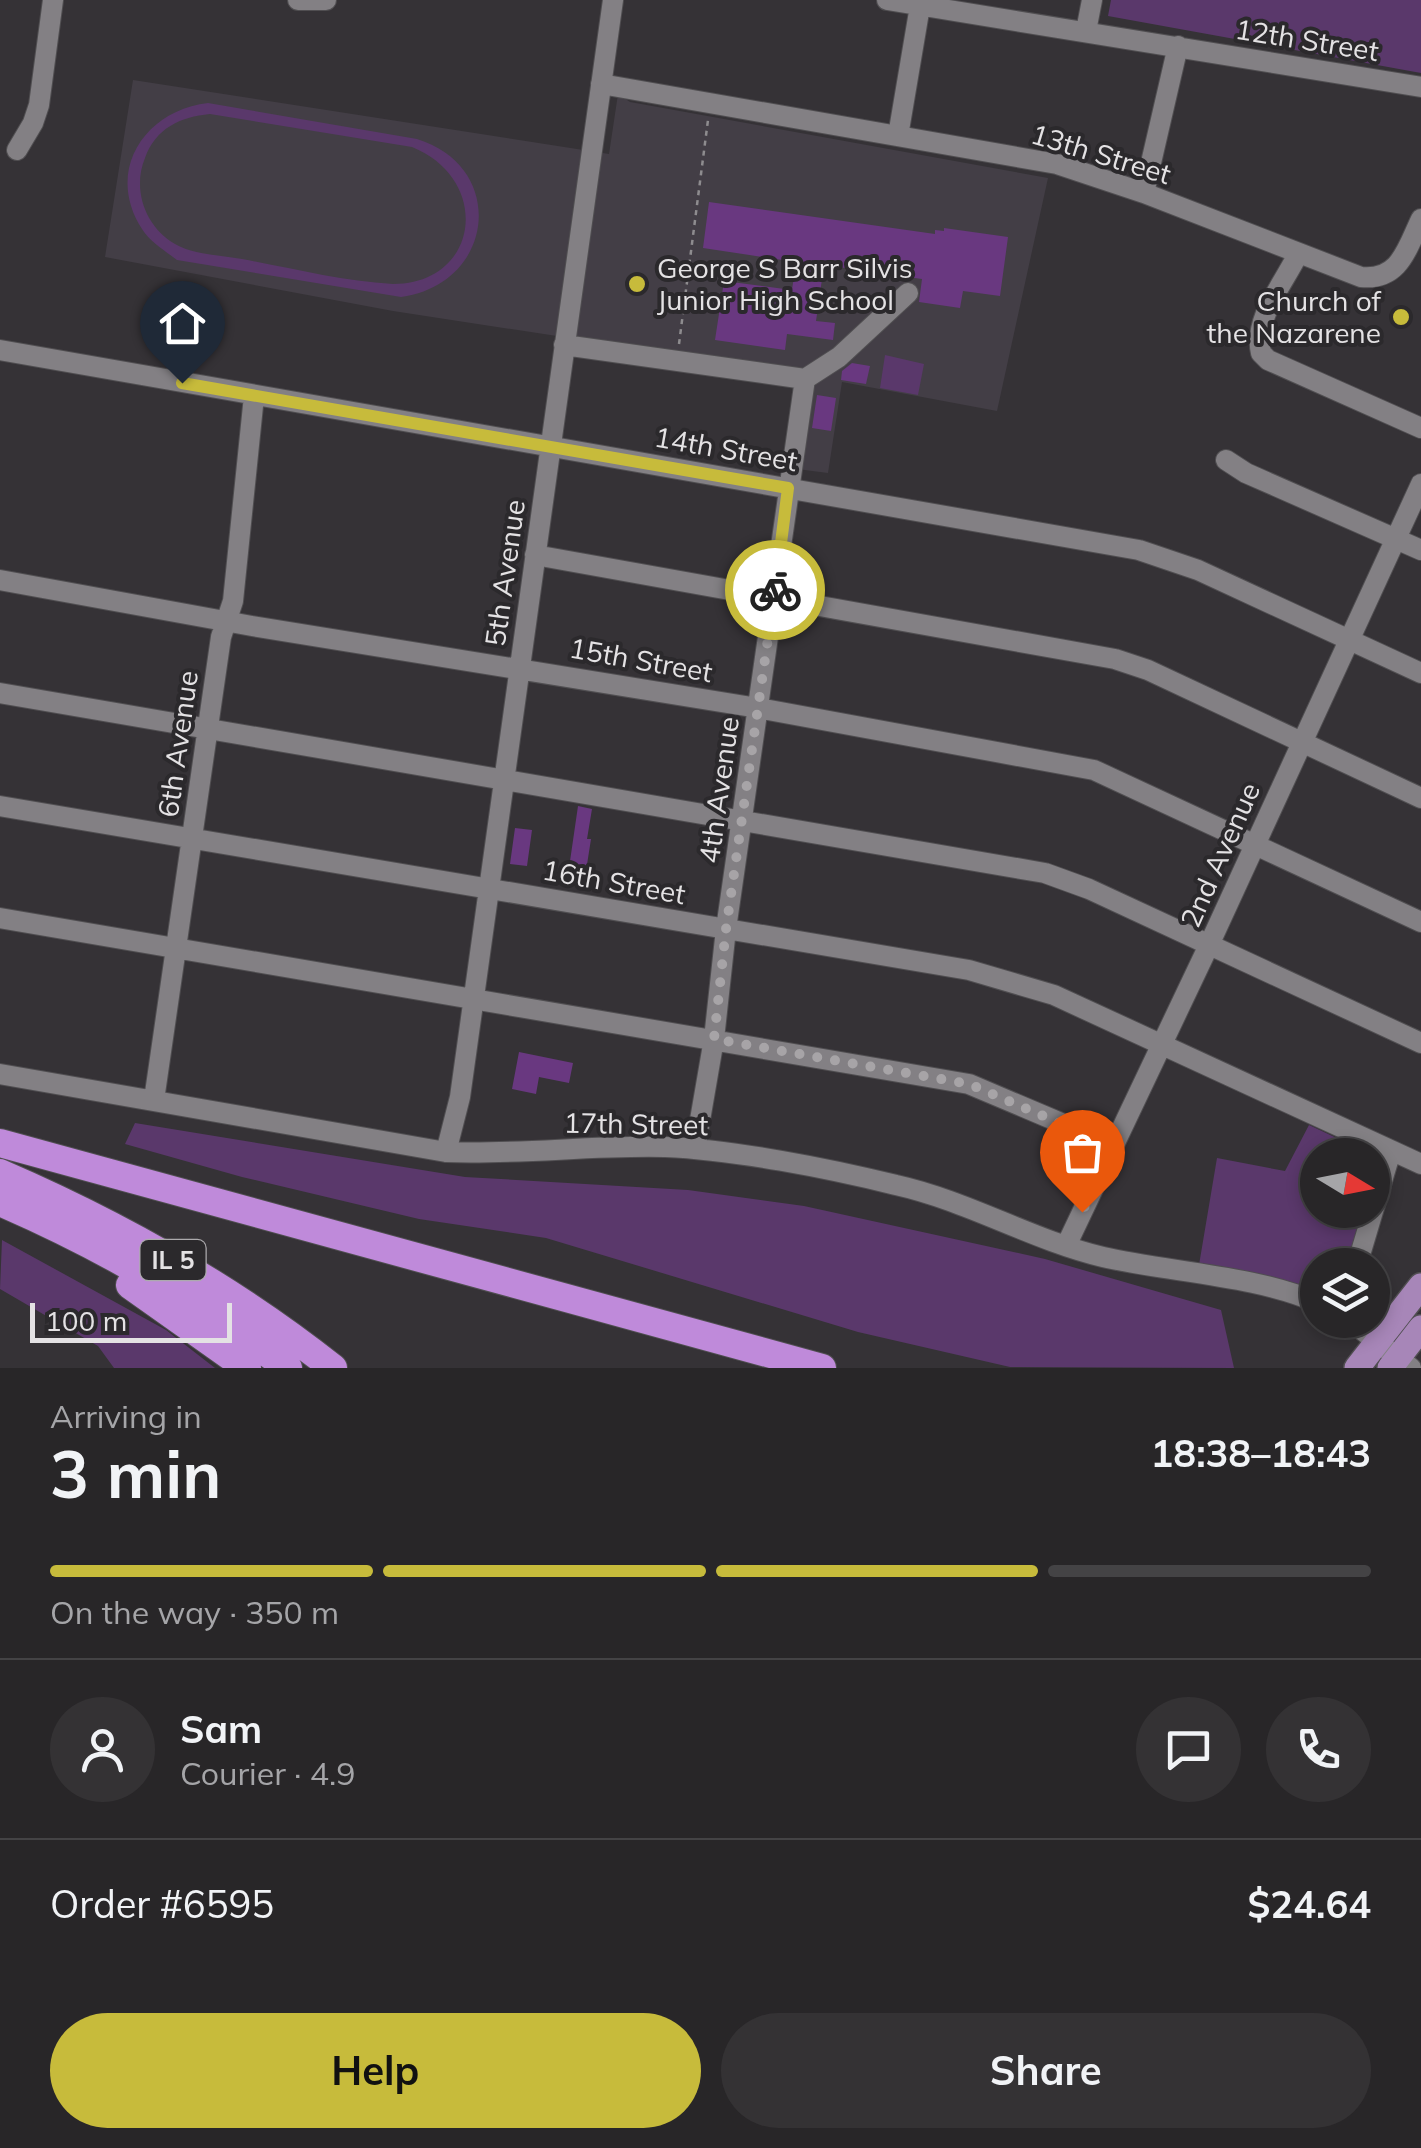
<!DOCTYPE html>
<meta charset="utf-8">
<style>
:root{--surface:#282628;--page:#343234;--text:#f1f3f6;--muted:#a5a5a8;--line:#444345;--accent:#c7bb3b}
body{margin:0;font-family:Mulish,sans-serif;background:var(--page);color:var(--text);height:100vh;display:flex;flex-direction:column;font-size:38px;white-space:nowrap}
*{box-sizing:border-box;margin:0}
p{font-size:32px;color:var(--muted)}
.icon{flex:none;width:55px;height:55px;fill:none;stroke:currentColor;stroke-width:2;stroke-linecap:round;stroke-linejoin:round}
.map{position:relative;height:1368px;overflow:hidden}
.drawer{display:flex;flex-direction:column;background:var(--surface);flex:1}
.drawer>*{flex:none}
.needle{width:65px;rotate:100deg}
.fabs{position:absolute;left:1300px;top:1138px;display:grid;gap:20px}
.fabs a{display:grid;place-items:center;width:90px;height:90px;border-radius:50%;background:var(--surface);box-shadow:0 5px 15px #0003,0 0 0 2px var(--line);font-size:50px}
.scale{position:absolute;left:30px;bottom:25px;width:202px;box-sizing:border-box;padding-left:10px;border:5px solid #e4e2e4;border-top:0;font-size:28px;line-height:35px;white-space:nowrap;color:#e4e2e4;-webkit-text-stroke:8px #2b292c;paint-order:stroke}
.pin{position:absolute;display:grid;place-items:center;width:85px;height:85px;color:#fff;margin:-102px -42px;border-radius:50% 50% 50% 0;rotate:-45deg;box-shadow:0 0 10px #0007}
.pin .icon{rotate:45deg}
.courier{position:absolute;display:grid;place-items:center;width:100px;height:100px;margin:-50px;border:8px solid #c7bb3b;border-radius:50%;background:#fff;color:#222;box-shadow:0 2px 12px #0007}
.head em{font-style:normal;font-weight:700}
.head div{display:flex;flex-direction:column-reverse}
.head{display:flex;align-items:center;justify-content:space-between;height:170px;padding:0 50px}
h1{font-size:65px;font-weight:700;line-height:75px}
.bar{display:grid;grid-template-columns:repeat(4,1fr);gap:15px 10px;align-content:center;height:120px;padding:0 50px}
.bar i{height:12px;border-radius:8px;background:var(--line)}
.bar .current{background:var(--accent)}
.bar p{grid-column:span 4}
.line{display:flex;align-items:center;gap:25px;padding:0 50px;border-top:2px solid var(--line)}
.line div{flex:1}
.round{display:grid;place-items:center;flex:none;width:105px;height:105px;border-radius:52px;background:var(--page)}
.cta{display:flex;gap:20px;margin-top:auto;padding:20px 50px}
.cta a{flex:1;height:115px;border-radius:60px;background:var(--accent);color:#111;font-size:40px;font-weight:700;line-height:115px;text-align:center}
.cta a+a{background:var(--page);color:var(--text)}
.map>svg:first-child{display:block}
</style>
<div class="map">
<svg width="1421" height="1368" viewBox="0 0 1421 1368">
<rect width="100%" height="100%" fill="#353236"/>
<path fill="#433e46" d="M133 80 609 154 618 94 630 102 1048 178 997 411 842 382 828 473 797 469 811 375 393 311 105 257Z"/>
<path fill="#5a386b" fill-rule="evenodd" d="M1111 0H1421V73L1108 16Z
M208 103 417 139C508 167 495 284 401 297L177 260C164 250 150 242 142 229 104 170 146 110 208 103ZM210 114 412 147C493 180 479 284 393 284 342 281 291 268 242 259 221 255 193 255 175 244 145 227 132 189 145 158 156 128 180 117 210 114Z
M885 355 924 364 918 395 880 388Z
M135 1123 465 1177 688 1190 804 1206 1045 1259 1221 1310 1234 1368 1010 1367 858 1332 546 1238 419 1219 242 1177 125 1144Z
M1309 1125 1379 1158 1373 1180 1372 1155H1318V1210H1364L1347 1265H1318L1317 1293 1199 1265 1217 1158 1285 1171Z
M2 1240 166 1330 215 1368H114L98 1346 0 1289Z"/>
<path fill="#693880" d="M709 202 935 234V230L944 231V228L1008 237 1000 296 963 291 960 308 919 302 922 279 824 265 816 321 835 323 833 340 787 334 785 350 715 340 724 281 792 290 796 262 703 248Z
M852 363 870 366 866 384 841 380 842 371Z
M817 395 836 398 831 431 812 428Z
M578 806 592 809 587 839H591L586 871 569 868Z
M515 828 532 830 527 866 510 864Z
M519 1052 573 1063 569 1083 539 1077 536 1094 512 1089Z"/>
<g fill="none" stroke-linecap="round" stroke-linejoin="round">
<g stroke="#504e51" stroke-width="22">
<path id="minor" d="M298 0H326
M887 0 1421 87
M1086 31 1092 0
M601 84 1057 164 1144 193 1361 277C1400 281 1407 248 1421 219
M898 136 920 6
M17 150 33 123 39 105 53 0
M1144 193 1178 46
M1298 254C1284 283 1253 319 1261 353L1268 360 1421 428
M564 345 805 379 839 357 908 293
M0 350 1139 550 1198 570 1421 673
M1226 460 1246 473 1421 550
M535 555 1115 659 1148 670 1421 798
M0 580 252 626 758 708 1094 770 1421 922
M0 693 1045 873 1089 889 1421 1043
M0 806 969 970 1054 995 1421 1164
M0 918 969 1084 1113 1145
M0 1074 446 1152C519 1155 592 1145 665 1147 735 1150 827 1168 896 1185 968 1201 1032 1240 1103 1257 1168 1272 1259 1276 1318 1303
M154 1100 221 637 233 601 254 396
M695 1149 714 1039 726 929 805 379
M446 1152 460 1097 613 0
M1066 1246 1209 945 1421 484
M1357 1265 1391 1151
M1349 1320 1411 1368"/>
</g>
<g stroke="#504e51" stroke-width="28">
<path id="major" d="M1357 1368 1421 1286
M1390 1368 1421 1328"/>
</g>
<g stroke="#504e51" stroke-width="30">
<path id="highway" d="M0 1143 822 1368
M0 1173C118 1224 232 1288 333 1368
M0 1202C102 1246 198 1302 288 1368
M130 1285 247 1368"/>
</g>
<path stroke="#8e8c8f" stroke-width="2.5" stroke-dasharray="5 5" stroke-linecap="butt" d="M679 344 708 120"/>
<use href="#minor" stroke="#838084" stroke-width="20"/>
<use href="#major" stroke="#a786b8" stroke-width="25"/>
<use href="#highway" stroke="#bf8ada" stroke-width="28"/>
</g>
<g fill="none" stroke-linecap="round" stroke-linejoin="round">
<path stroke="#a7a4a7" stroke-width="10" stroke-dasharray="0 18" d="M775 590 726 929 714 1039 969 1084 1113 1146 1082 1212"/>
<path stroke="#c7bb3b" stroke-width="12" d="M182 383 788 488 775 590"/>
</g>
<g fill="#c7bb3b" stroke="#2b292c" stroke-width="4">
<circle cx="637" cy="284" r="10"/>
<circle cx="1401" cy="317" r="10"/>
</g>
<g text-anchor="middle" stroke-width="8" stroke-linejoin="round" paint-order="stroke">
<rect fill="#2b292c" stroke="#acaaad" stroke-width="2.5" x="140.5" y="1240" width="65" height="40" rx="8"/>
<g font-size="25" font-weight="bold" fill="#e4e2e4">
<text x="173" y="1269">IL 5</text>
</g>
<g font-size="28" fill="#e4e2e4" stroke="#2b292c">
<text transform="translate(1307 40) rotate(9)" y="10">12th Street</text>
<text transform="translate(1101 154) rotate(17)" y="10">13th Street</text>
<text transform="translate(726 449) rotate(10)" y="10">14th Street</text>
<text transform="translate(505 573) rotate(-82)" y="10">5th Avenue</text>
<text transform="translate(641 660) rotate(10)" y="10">15th Street</text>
<text transform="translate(178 744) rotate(-82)" y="10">6th Avenue</text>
<text transform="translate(719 790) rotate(-82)" y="10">4th Avenue</text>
<text transform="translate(1220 855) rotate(-66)" y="10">2nd Avenue</text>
<text transform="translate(614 882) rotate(10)" y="10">16th Street</text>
<text transform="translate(636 1124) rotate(1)" y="10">17th Street</text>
</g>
<g font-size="28" fill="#e4e2e4" stroke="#2b292c" text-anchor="start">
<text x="657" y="278">George S Barr Silvis<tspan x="657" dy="32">Junior High School</tspan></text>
<text x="1381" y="311" text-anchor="end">Church of<tspan x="1381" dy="32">the Nazarene</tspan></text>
</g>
</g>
</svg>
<div class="fabs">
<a><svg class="needle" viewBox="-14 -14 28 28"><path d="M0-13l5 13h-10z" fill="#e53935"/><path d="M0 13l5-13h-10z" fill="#a5a5a8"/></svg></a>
<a><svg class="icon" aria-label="layers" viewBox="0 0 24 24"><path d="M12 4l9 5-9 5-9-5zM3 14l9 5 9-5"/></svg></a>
</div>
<div class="scale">100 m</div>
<div class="pin" style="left:1082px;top:1212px;background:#ea580c"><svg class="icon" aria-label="bag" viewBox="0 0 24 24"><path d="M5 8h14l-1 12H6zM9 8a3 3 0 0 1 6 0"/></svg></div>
<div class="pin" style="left:182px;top:383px;background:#1f2937"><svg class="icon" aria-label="home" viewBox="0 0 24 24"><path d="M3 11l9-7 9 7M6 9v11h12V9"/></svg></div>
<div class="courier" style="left:775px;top:590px"><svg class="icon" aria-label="bike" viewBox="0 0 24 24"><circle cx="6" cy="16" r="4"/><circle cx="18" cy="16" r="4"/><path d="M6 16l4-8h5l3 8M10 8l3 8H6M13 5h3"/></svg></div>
</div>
<section class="drawer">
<div class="head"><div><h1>3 min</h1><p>Arriving in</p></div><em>18:38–18:43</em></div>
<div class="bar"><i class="current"></i><i class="current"></i><i class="current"></i><i></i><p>On the way · 350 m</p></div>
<div class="line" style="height:180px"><a class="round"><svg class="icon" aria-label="person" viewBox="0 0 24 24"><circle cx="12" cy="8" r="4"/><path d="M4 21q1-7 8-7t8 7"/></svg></a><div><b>Sam</b><p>Courier · 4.9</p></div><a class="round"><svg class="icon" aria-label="chat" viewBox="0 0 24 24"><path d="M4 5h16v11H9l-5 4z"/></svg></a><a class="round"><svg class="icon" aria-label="phone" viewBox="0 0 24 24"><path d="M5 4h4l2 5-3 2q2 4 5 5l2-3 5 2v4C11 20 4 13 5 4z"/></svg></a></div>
<div class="line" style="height:130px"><div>Order #6595</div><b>$24.64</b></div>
<div class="cta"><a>Help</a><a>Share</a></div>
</section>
